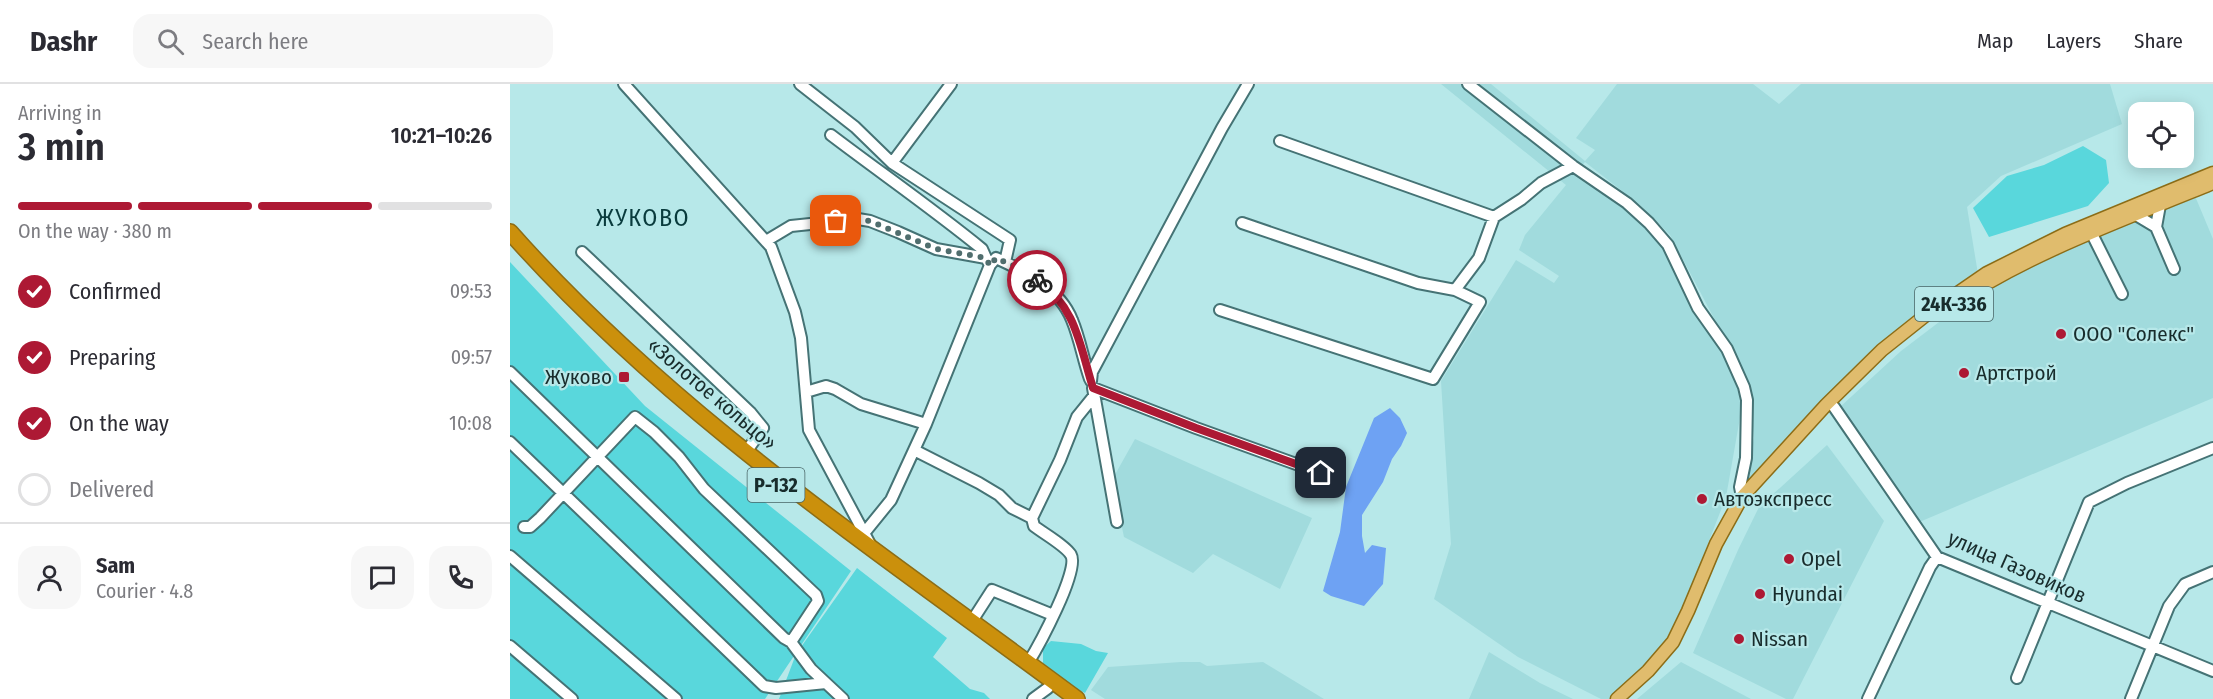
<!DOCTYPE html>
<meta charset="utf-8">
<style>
:root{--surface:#fff;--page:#f7f7f7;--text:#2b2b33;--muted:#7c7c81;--line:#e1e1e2;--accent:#ad1934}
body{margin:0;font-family:"Fira Sans Condensed",sans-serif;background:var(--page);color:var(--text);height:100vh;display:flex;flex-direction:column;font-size:22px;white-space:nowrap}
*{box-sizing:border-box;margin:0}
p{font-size:20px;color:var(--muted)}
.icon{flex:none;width:33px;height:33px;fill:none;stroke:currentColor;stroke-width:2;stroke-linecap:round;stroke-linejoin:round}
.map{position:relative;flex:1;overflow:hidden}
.details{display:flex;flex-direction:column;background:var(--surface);width:510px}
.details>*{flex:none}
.controls{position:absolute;left:1618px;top:18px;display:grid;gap:12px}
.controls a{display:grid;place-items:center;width:66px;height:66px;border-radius:12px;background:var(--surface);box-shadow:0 3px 15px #0003;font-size:30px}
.pin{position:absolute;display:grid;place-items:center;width:51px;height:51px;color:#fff;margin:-26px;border-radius:12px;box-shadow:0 3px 9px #0006}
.courier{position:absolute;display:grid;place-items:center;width:60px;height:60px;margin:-30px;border:4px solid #ad1934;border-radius:50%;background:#fff;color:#222;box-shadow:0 2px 8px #0007}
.headline em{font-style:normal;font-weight:600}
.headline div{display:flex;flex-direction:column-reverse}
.headline{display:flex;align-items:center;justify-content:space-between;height:102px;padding:0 18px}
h1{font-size:39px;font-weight:600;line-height:45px}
.bar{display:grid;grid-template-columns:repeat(4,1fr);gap:9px 6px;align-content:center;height:72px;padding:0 18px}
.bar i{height:8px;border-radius:4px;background:var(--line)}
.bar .on{background:var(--accent)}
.bar p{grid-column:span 4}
.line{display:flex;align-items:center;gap:15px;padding:0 18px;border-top:2px solid var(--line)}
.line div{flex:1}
.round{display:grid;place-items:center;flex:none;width:63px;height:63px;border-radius:18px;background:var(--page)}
ol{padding:0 18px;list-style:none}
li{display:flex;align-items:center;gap:18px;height:66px}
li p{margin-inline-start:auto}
li .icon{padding:6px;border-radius:50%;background:var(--accent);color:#fff;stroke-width:4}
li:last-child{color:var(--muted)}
li i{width:33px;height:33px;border:3px solid var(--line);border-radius:50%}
header{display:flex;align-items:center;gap:36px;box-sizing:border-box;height:84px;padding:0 30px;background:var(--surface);border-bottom:2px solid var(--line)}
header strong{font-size:28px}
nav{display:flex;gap:33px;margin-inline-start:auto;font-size:21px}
.search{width:420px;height:54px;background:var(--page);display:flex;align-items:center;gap:15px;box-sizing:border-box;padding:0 21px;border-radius:18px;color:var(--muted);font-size:22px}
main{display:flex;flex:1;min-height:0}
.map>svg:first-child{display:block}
</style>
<header>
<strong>Dashr</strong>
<div class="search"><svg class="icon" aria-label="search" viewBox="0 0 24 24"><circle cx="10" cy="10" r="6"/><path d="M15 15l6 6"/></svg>Search here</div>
<nav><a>Map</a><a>Layers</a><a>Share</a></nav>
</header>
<main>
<section class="details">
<div class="headline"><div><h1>3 min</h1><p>Arriving in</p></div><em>10:21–10:26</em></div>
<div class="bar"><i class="on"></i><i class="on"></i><i class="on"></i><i></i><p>On the way · 380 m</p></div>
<ol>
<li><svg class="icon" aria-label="check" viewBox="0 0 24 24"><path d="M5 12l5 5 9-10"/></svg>Confirmed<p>09:53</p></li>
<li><svg class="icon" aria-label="check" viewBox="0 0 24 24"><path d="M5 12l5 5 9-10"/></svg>Preparing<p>09:57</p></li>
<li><svg class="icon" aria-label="check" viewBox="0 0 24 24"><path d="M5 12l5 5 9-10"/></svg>On the way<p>10:08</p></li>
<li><i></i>Delivered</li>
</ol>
<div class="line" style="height:108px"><a class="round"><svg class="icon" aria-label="person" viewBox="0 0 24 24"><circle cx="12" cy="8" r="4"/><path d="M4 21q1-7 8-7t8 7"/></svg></a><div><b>Sam</b><p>Courier · 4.8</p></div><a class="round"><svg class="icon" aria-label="chat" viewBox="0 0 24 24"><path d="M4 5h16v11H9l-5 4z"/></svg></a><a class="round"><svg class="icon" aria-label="phone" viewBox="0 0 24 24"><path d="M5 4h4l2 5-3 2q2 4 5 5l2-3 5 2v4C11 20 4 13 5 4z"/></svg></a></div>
</section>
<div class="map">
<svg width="1703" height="615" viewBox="0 0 1703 615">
<rect width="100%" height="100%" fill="#b7e8e9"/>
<path fill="#a1dbdd" d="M931 0H981L1075 77 1085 66 1066 54 1107 0H1243L1269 20 1291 0H1600L1612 40 1491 92 1457 123 1468 190 1362 272 1238 404 1233 402 1244 354 1240 310 1225 267 1215 255 1160 151 1130 121 1075 78 1067 87 1136 138 1155 165 1212 265 1228 298 1231 328 1216 413 1164 547 1135 588 1101 615H1091L1008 573 924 515 941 460 931 297 1006 176 1044 199 1049 192 1009 166 1015 151 1056 101Z
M1685 112 1703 155V314L1407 439 1330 323 1391 267 1437 232 1485 199 1563 161Z
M625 355 802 434 770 505 703 470 683 489 614 453 602 396Z
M1317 361 1374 437 1283 615H1276L1183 569 1228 466 1249 423Z
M979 568 1030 599 1063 615H959Z
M671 578H690L697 582 753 578 814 615H595L581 606 598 583Z
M1171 578 1241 615H1127Z"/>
<path fill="#59d7dc" d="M1573 62 1596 76 1599 99 1578 122 1479 153 1463 124 1497 92 1534 81Z
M0 178 135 322 341 487 255 615H0Z
M347 484 437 554 423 573 460 605 474 609 480 615H269L286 570Z
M541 557 571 560 586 567 598 569 575 609 563 603 533 579V564Z"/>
<path fill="#6ea2f3" d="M880 324 890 334 897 349 891 362 882 375 873 398 852 431V452L855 469 862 461 876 464 873 500 854 522 821 512 813 507 830 448 836 403 864 334Z"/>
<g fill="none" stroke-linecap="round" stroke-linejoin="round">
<g stroke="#457375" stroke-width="14">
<path id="minor" d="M114 0 261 163 285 228 291 254 299 346 361 462
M290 0 345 43 382 79
M441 0 382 79 500 156 495 178
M958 0 1063 82 1117 119 1139 139 1158 161 1188 224 1217 265 1234 303 1237 316 1236 374 1230 403 1232 413
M321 51C371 89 423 125 472 165L476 174
M770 57 984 133 1012 115 1031 99 1063 82
M1626 131 1646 143 1664 185
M732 139 908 199 945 206
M1646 143 1650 121
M1582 150 1612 210
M256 157 281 142 348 135 360 137 388 148 426 165 476 174 480 181 416 340 381 416 355 448
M72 168 240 328 253 344 236 368
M480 181 486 174C515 187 550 205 562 236 570 255 573 275 580 295
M710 226 923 295 970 218 945 206 969 174 984 133
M0 288 274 554 281 558
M581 297 582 288 712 44 738 0
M296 308 316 302 325 305 351 320 416 340
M1324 323 1427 473 1703 587
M0 358 254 602 266 604 316 599
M404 366 469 399 489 411 502 424 522 434 524 442C533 449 556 462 561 471 570 486 528 563 518 579
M522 434 550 376 567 333 584 312
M607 438 583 304 686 344 811 389
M14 443H20L30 434 125 333 144 348 169 373 194 405 306 511 308 517 281 558 301 585 333 615
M0 472 166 615
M462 537 482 506 543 531
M0 562 62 615
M1507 594 1579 418 1617 399 1703 364
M523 615 538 604
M1358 615 1420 483 1427 473
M1621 615 1659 522 1675 500 1703 488"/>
</g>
<g stroke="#8c6d17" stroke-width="15">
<path id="major" d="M1441 222C1516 170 1618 134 1703 99
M1107 615 1138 587 1163 558 1178 527 1206 460 1232 413 1316 321 1372 266 1416 231 1477 189 1555 150 1703 89"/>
</g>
<g stroke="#8c6d17" stroke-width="18">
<path id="highway" d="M0 148C163 332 371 469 567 615"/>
</g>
<use href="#minor" stroke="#fff" stroke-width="10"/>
<use href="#major" stroke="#e0bc6d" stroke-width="12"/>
<use href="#highway" stroke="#cb900c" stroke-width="15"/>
</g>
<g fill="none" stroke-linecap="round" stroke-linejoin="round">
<path stroke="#506e6e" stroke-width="6" stroke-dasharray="0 10.8" d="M326 137 348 135 360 137 426 165 476 174 480 182 486 174 511 185 527 196"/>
<path stroke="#ad1934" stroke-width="8" d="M527 196C566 222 570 262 583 304L686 344 811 389"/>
</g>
<g fill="#ad1934" stroke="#b7e8e9" stroke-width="2">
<circle cx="1551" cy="250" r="6"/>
<circle cx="1454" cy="289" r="6"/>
<rect x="108" y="287" width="12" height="12" rx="3"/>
<circle cx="1192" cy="415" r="6"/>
<circle cx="1279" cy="475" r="6"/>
<circle cx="1250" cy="510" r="6"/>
<circle cx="1229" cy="555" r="6"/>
</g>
<g text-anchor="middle" stroke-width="4.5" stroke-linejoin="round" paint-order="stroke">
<g fill="#b7e8e9" stroke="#486465" stroke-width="1.5">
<rect x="1405" y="203" width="78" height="34" rx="4.5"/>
<rect x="237.5" y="384" width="57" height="34" rx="4.5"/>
</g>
<g font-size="20" font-weight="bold" fill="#182c2c">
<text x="1444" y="227">24К-336</text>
<text x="266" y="408">Р-132</text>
</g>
<g font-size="21" fill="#182c2c" stroke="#b7e8e9" text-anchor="start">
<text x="1563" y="257">ООО "Солекс"</text>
<text x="1466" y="296">Артстрой</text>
<text x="102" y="300" text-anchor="end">Жуково</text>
<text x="1204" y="422">Автоэкспресс</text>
<text x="1291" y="482">Opel</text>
<text x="1262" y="517">Hyundai</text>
<text x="1241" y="562">Nissan</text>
</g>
<g font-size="21" fill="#182c2c" stroke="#b7e8e9">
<text transform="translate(202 310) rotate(40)" y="7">«Золотое кольцо»</text>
<text transform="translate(1507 483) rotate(24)" y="7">улица Газовиков</text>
</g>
<g font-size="24" letter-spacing="1.5" fill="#093b3d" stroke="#b7e8e9">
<text x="133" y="142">ЖУКОВО</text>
</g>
</g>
</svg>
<div class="controls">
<a><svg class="icon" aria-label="locate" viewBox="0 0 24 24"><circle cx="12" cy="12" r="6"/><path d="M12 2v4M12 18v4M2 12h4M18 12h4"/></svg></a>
</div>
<div class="pin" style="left:326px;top:137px;background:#ea580c"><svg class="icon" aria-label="bag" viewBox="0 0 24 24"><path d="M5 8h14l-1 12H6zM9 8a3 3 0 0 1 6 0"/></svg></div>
<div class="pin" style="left:811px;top:389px;background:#1f2937"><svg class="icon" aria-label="home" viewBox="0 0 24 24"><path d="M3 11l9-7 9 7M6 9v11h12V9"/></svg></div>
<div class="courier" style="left:527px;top:196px"><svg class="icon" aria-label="bike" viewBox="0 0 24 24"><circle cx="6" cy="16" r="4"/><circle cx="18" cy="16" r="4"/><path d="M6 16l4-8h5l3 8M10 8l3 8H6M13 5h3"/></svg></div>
</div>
</main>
